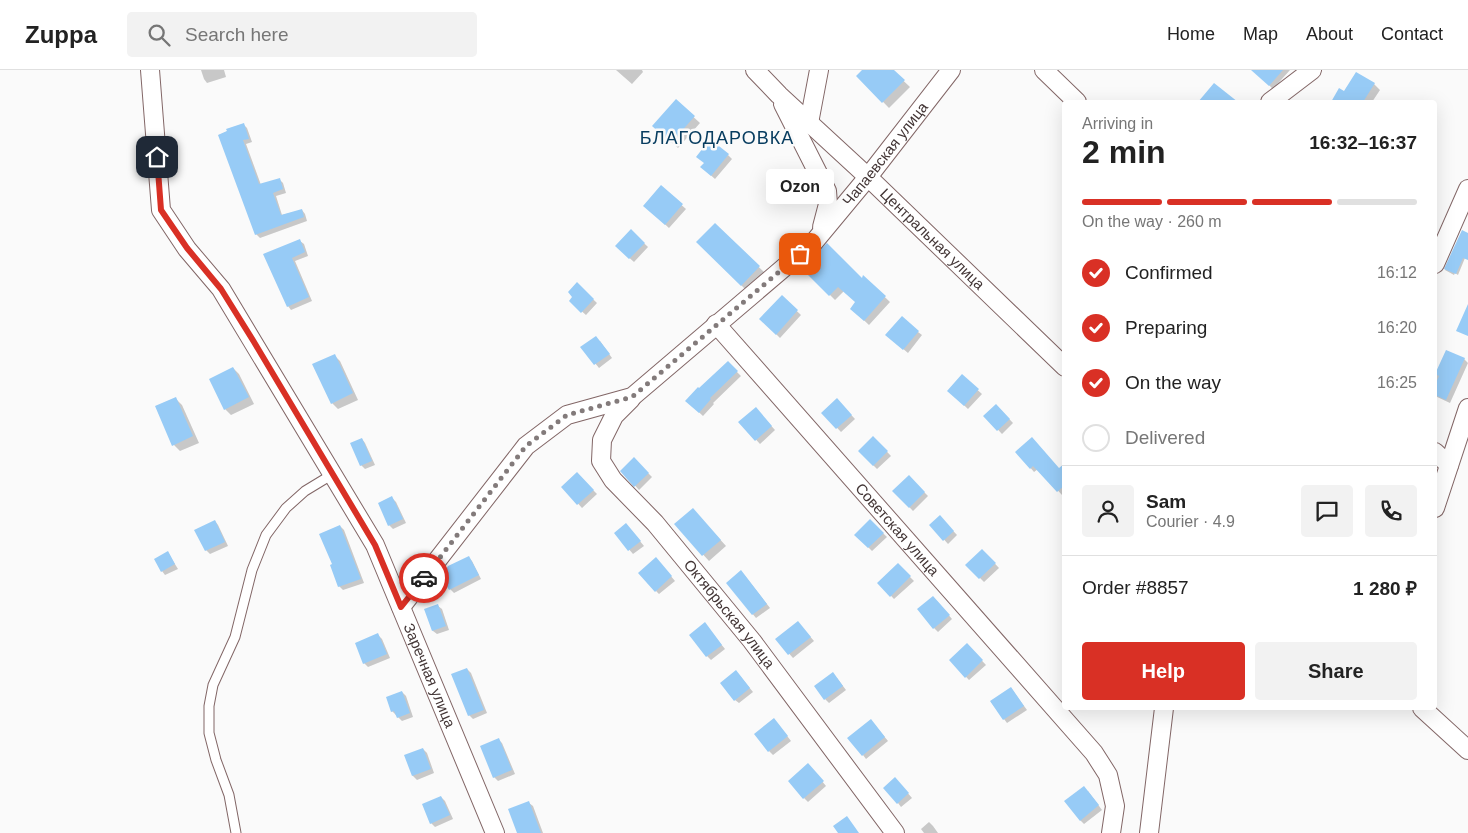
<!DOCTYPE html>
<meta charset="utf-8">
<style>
:root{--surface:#fff;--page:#f2f2f2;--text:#222;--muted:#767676;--line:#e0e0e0;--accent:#d93025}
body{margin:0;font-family:Helvetica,sans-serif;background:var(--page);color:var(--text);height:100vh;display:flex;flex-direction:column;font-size:19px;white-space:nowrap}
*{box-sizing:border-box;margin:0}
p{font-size:16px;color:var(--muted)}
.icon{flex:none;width:28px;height:28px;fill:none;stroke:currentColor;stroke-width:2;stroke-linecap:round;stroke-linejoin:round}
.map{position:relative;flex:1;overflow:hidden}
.panel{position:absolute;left:1062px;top:30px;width:375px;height:610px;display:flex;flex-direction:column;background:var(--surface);border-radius:5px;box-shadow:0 5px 20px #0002}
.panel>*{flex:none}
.pin{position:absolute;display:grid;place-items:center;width:42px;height:42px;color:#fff;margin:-21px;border-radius:10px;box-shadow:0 2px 8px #0006}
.courier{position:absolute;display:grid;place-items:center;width:50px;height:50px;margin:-25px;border:4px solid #d93025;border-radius:50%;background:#fff;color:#222;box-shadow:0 1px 6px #0007}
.bubble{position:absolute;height:35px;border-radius:5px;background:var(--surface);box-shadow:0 5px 20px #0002;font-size:16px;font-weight:700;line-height:35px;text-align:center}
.overview em{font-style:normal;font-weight:700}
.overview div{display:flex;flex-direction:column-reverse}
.overview{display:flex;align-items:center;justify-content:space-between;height:85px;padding:0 20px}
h1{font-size:32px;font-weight:700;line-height:38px}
.bar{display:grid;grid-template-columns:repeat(4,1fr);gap:8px 5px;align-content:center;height:60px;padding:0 20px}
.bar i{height:6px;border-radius:4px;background:var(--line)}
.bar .selected{background:var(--accent)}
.bar p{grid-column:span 4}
.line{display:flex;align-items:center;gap:12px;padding:0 20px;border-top:1px solid var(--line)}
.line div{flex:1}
.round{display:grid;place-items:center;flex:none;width:52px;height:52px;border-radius:5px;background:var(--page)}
ol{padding:0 20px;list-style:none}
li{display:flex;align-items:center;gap:15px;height:55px}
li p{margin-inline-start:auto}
li .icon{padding:5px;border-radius:50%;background:var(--accent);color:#fff;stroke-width:4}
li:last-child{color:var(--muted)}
li i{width:28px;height:28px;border:2px solid var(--line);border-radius:50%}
.button{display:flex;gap:10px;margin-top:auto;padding:10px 20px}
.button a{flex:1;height:58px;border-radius:5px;background:var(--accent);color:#fff;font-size:20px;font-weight:700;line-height:58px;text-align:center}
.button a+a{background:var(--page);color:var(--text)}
header{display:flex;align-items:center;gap:30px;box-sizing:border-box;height:70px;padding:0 25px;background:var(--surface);border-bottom:1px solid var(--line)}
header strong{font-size:24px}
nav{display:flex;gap:28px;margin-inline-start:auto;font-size:18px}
.search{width:350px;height:45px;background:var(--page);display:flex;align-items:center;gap:12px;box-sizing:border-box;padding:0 18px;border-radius:5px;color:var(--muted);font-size:19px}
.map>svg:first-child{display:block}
</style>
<header>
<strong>Zuppa</strong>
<div class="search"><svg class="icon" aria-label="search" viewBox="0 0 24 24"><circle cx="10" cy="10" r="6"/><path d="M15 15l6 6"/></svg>Search here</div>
<nav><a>Home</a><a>Map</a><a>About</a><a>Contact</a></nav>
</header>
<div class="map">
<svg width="1468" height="763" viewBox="0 0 1468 763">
<rect width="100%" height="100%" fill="#fafafa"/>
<path fill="#0003" d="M201 0H224L226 7 207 13 204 9Z
M616 0H642L643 2 632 14Z
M864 0H892L910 17 889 38 858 6Z
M1253 0H1290L1273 19Z
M1357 4 1374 14 1380 20 1372 32H1332L1340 20 1345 23Z
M1214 15 1235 32H1200Z
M676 31 700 53 678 78 660 62Z
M243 54 247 58 252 72 246 74 261 115 279 109 283 113 286 123 276 126 282 145 302 140 305 144 307 151 260 168 256 164 219 65Z
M728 85 732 89 715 109 706 101 705 93Z
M661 117 686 139 669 158 645 136Z
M715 155 765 203 747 221 698 172Z
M631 161 648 177 634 192 616 176Z
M1462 162 1468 164 1467 183 1458 205 1455 203 1454 205 1445 200Z
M300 171 304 174 308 186 295 191 312 231 291 240 288 236 271 199Z
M803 198 862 209 864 207 890 232 869 255 852 239 857 233 844 221 835 230Z
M577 214 597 233 586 245 570 231 574 227Z
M782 227 801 245 780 268 761 249Z
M918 262 922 265 908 283 889 267Z
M600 271 612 288 599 298 582 277Z
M1447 281 1464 289 1468 293 1450 333 1435 326V307Z
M334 285 340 291 358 330 338 339 332 333Z
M728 293 741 306 713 333 714 334 703 346 687 331Z
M233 298 239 304 254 334 231 345 225 339Z
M962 306 982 324 968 339 949 321Z
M176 329 182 335 199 373 180 381 174 375Z
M837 330 855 349 841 362 823 343Z
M996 335 1013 353 1002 364 985 346Z
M756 339 775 360 760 374 740 352Z
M873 367 891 386 877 399 859 381Z
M362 369 365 373 375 395 365 399 361 395Z
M1017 382 1065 402V422L1062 425 1038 399 1034 402Z
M634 389 652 407 639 420 622 401Z
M577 404 597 424 582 438 563 417Z
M909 407 928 426 913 441 894 421Z
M392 428 396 432 406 453 393 459 389 455Z
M698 445 726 476 709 491 675 454Z
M940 447 957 465 948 474 931 455Z
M215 451 218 455 228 476 210 484 206 480Z
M870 451 887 467 872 481 856 465Z
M340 456 344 460 364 513 343 520 339 516 333 495Z
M630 459 644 476 633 484 615 463Z
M982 480 999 498 984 512 967 495Z
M168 483 178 499 165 505 162 501Z
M468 487 472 491 481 509 454 523 450 519Z
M660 493 675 511 659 524 656 521Z
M898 495 914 511 894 529 879 513Z
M745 506 770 538 756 548 727 513Z
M937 531 952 549 938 562 934 558Z
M438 536 442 539 449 560 437 564 433 561 426 540Z
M801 556 814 571 793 588 777 570Z
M708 558 725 579 711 590 707 586Z
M378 565 382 569 390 588 368 597 364 593Z
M967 575 986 595 969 610 950 590Z
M467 599 471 603 487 643 473 649 469 645Z
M740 606 753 622 739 633 735 630Z
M837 608 846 620 829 633 825 629Z
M1011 618 1027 640 1007 653 991 632Z
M402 622 406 626 413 647 402 651 392 641Z
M778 654 791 671 773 685 769 681Z
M874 654 888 671 866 689 863 685Z
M499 670 502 673 515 704 498 711 494 707Z
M423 679 427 683 434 703 417 710 413 706 406 686Z
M812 699 826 716 808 732 804 728Z
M899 713 912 728 901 737 898 733Z
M1088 721 1102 740 1084 754 1080 750Z
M441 727 445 731 453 749 435 757 431 753Z
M529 733 533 736 543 763H518Z
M929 752 933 756 938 763H924L921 759Z"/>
<path fill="#97cbf6" d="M862 0H894L905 10 882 33 856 6Z
M1251 0H1283L1269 16Z
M1356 2 1375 13 1363 32H1331L1339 18 1344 21Z
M1214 13 1238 32H1198Z
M676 29 695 46 671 73 652 56Z
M244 53 249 69 243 70 259 114 280 108 283 119 273 123 281 145 302 139 304 147 255 165 218 65 227 61 226 59Z
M710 69 729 84 711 106 700 97 704 93 696 87Z
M661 115 683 134 665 155 643 136Z
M715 153 760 196 741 216 696 172Z
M631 159 645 173 629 189 615 176Z
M1462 160 1468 163V190L1463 188 1456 204 1444 199Z
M300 169 305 182 292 188 309 227 287 237 263 184Z
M827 173 862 208 863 205 886 226 864 251 850 239 855 232 838 217 829 226 801 198Z
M577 212 594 229 581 243 569 231 572 227 568 222Z
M782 225 798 240 776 265 759 249Z
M1468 234V266L1456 261Z
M902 246 919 261 903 280 885 265Z
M596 266 610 284 594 295 580 277Z
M1446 280 1465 288 1446 330 1435 325V315L1439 306 1435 304Z
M335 284 353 323 331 334 312 294Z
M728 291 738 301 710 328 711 329 699 343 685 331 698 317 699 318Z
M233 297 249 327 224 340 209 309Z
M962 304 979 319 964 336 947 321Z
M176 327 193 366 172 376 155 336Z
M837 328 852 345 836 359 821 343Z
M996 334 1010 349 997 361 983 346Z
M756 337 772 356 755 371 738 352Z
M873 366 888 381 873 396 858 381Z
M1032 367 1059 398 1065 393V415L1057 422 1033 396 1030 399 1015 382Z
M362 368 372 391 360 396 350 373Z
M634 387 649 403 634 417 620 401Z
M577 402 594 420 577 435 561 417Z
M909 405 925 422 909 438 892 421Z
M392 426 403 449 388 456 378 433Z
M693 438 721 470 702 486 674 454Z
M940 445 954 461 943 471 929 455Z
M870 449 884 463 868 478 854 465Z
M215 450 225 472 205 481 194 460Z
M626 453 641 471 628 481 614 463Z
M340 455 361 509 338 517 330 495 332 494 319 464Z
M982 479 996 493 979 509 965 495Z
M168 481 175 494 161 502 154 489Z
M469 486 479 505 449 520 442 507 448 496Z
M656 487 672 506 655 522 638 503Z
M898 493 911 506 890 527 877 513Z
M741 500 767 534 752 545 726 513Z
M933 526 950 545 933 559 917 539Z
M438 534 446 556 432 561 424 539Z
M798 551 811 567 788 585 775 569Z
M705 552 722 575 706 587 689 565Z
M378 563 387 584 363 594 355 573Z
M967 573 983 590 965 608 949 590Z
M467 598 484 640 468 646 451 604Z
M736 600 750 618 734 631 720 613Z
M833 602 843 616 824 630 814 616Z
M1011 617 1024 636 1003 650 990 631Z
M402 621 410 643 397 648 394 641 391 642 386 627Z
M774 648 788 666 768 682 754 664Z
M871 649 885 667 862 686 847 668Z
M499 668 512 700 493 708 480 676Z
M423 678 431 699 412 706 404 685Z
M808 693 824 711 803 729 788 711Z
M895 707 909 723 897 734 883 718Z
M1084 716 1099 735 1080 751 1064 731Z
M441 726 450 745 430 754 422 734Z
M529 731 541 763H517L508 739Z
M847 746 859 763H838L833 756Z"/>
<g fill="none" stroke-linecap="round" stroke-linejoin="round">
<g stroke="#826666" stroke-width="11">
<path id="lane" d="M236 763 229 725 216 690 209 663V636L213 615 235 567 252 500 266 465 286 438 305 421 333 404"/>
</g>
<g stroke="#826666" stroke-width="20">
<g id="street">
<path id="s1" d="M150 0 161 140 187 179 221 219 375 475 495 763"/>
<path id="s2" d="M755 0 779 25 868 107 1065 297"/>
<path d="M1044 0 1077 32"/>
<path d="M1270 32 1312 0"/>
<path d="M783 34 827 121 828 134 822 157"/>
<path d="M809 53 819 0"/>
<path d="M1435 194 1468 119"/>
<path id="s3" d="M716 254 1094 683 1108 705 1115 736 1111 763"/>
<path id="s4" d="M631 329 614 346 602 370 601 391 613 410 655 453 752 571 895 763"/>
<path d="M1435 382 1449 395"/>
<path d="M1435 438 1468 338"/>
<path id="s5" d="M401 537 526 376 567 345 632 327 814 172 868 107 951 0"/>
<path d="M1422 638 1468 680"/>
<path d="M1149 763 1164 638"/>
</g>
</g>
<use href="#lane" stroke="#fff" stroke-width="9"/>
<use href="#street" stroke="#fff" stroke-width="18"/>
</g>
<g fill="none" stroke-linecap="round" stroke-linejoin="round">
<path stroke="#837b7b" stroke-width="5" stroke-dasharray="0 9" d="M424 508 526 376 567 345 632 327 800 184"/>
<path stroke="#d93025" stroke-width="6" d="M157 87 161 140 187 178 221 219 254 272 375 475 401 537 424 508"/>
</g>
<g text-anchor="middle" stroke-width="5" stroke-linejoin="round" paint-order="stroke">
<g font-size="15" fill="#433636" stroke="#fafafa">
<text dy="5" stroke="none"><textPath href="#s5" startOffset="675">Чапаевская улица</textPath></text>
<text dy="5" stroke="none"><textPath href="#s2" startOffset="245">Центральная улица</textPath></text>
<text dy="5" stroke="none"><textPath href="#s3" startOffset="274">Советская улица</textPath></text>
<text dy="5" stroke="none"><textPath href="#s4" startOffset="272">Октябрьская улица</textPath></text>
<text dy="5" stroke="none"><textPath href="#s1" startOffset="680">Заречная улица</textPath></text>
</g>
<g font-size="18" letter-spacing="1" fill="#083d60" stroke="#fafafa">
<text x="717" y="74">БЛАГОДАРОВКА</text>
</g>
</g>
</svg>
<div class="pin" style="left:800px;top:184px;background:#ea580c"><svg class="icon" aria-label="bag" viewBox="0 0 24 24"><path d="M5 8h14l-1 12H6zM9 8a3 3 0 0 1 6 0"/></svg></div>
<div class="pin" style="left:157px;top:87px;background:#1f2937"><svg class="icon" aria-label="home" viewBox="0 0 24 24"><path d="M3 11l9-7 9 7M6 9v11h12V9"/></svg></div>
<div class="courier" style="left:424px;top:508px"><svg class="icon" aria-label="car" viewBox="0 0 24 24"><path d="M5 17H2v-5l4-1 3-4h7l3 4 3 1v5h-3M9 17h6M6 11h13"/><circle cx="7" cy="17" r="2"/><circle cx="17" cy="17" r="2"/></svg></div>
<div class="bubble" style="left:766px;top:99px;width:68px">Ozon</div>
<section class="panel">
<div class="overview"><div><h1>2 min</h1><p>Arriving in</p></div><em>16:32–16:37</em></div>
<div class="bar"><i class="selected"></i><i class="selected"></i><i class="selected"></i><i></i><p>On the way · 260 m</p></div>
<ol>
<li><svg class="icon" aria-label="check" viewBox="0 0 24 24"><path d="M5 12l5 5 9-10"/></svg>Confirmed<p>16:12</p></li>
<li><svg class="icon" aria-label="check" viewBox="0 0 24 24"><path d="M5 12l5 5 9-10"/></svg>Preparing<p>16:20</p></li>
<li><svg class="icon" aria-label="check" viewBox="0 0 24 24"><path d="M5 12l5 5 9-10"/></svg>On the way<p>16:25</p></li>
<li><i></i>Delivered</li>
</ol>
<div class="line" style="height:90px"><a class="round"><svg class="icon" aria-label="person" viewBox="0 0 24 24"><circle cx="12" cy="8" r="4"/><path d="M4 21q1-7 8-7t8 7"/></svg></a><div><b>Sam</b><p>Courier · 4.9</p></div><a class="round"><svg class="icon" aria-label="chat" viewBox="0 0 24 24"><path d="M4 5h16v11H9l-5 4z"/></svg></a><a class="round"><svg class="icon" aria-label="phone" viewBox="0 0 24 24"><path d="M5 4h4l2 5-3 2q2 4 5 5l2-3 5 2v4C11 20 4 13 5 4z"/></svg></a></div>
<div class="line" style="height:65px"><div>Order #8857</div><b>1 280 ₽</b></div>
<div class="button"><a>Help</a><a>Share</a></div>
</section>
</div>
